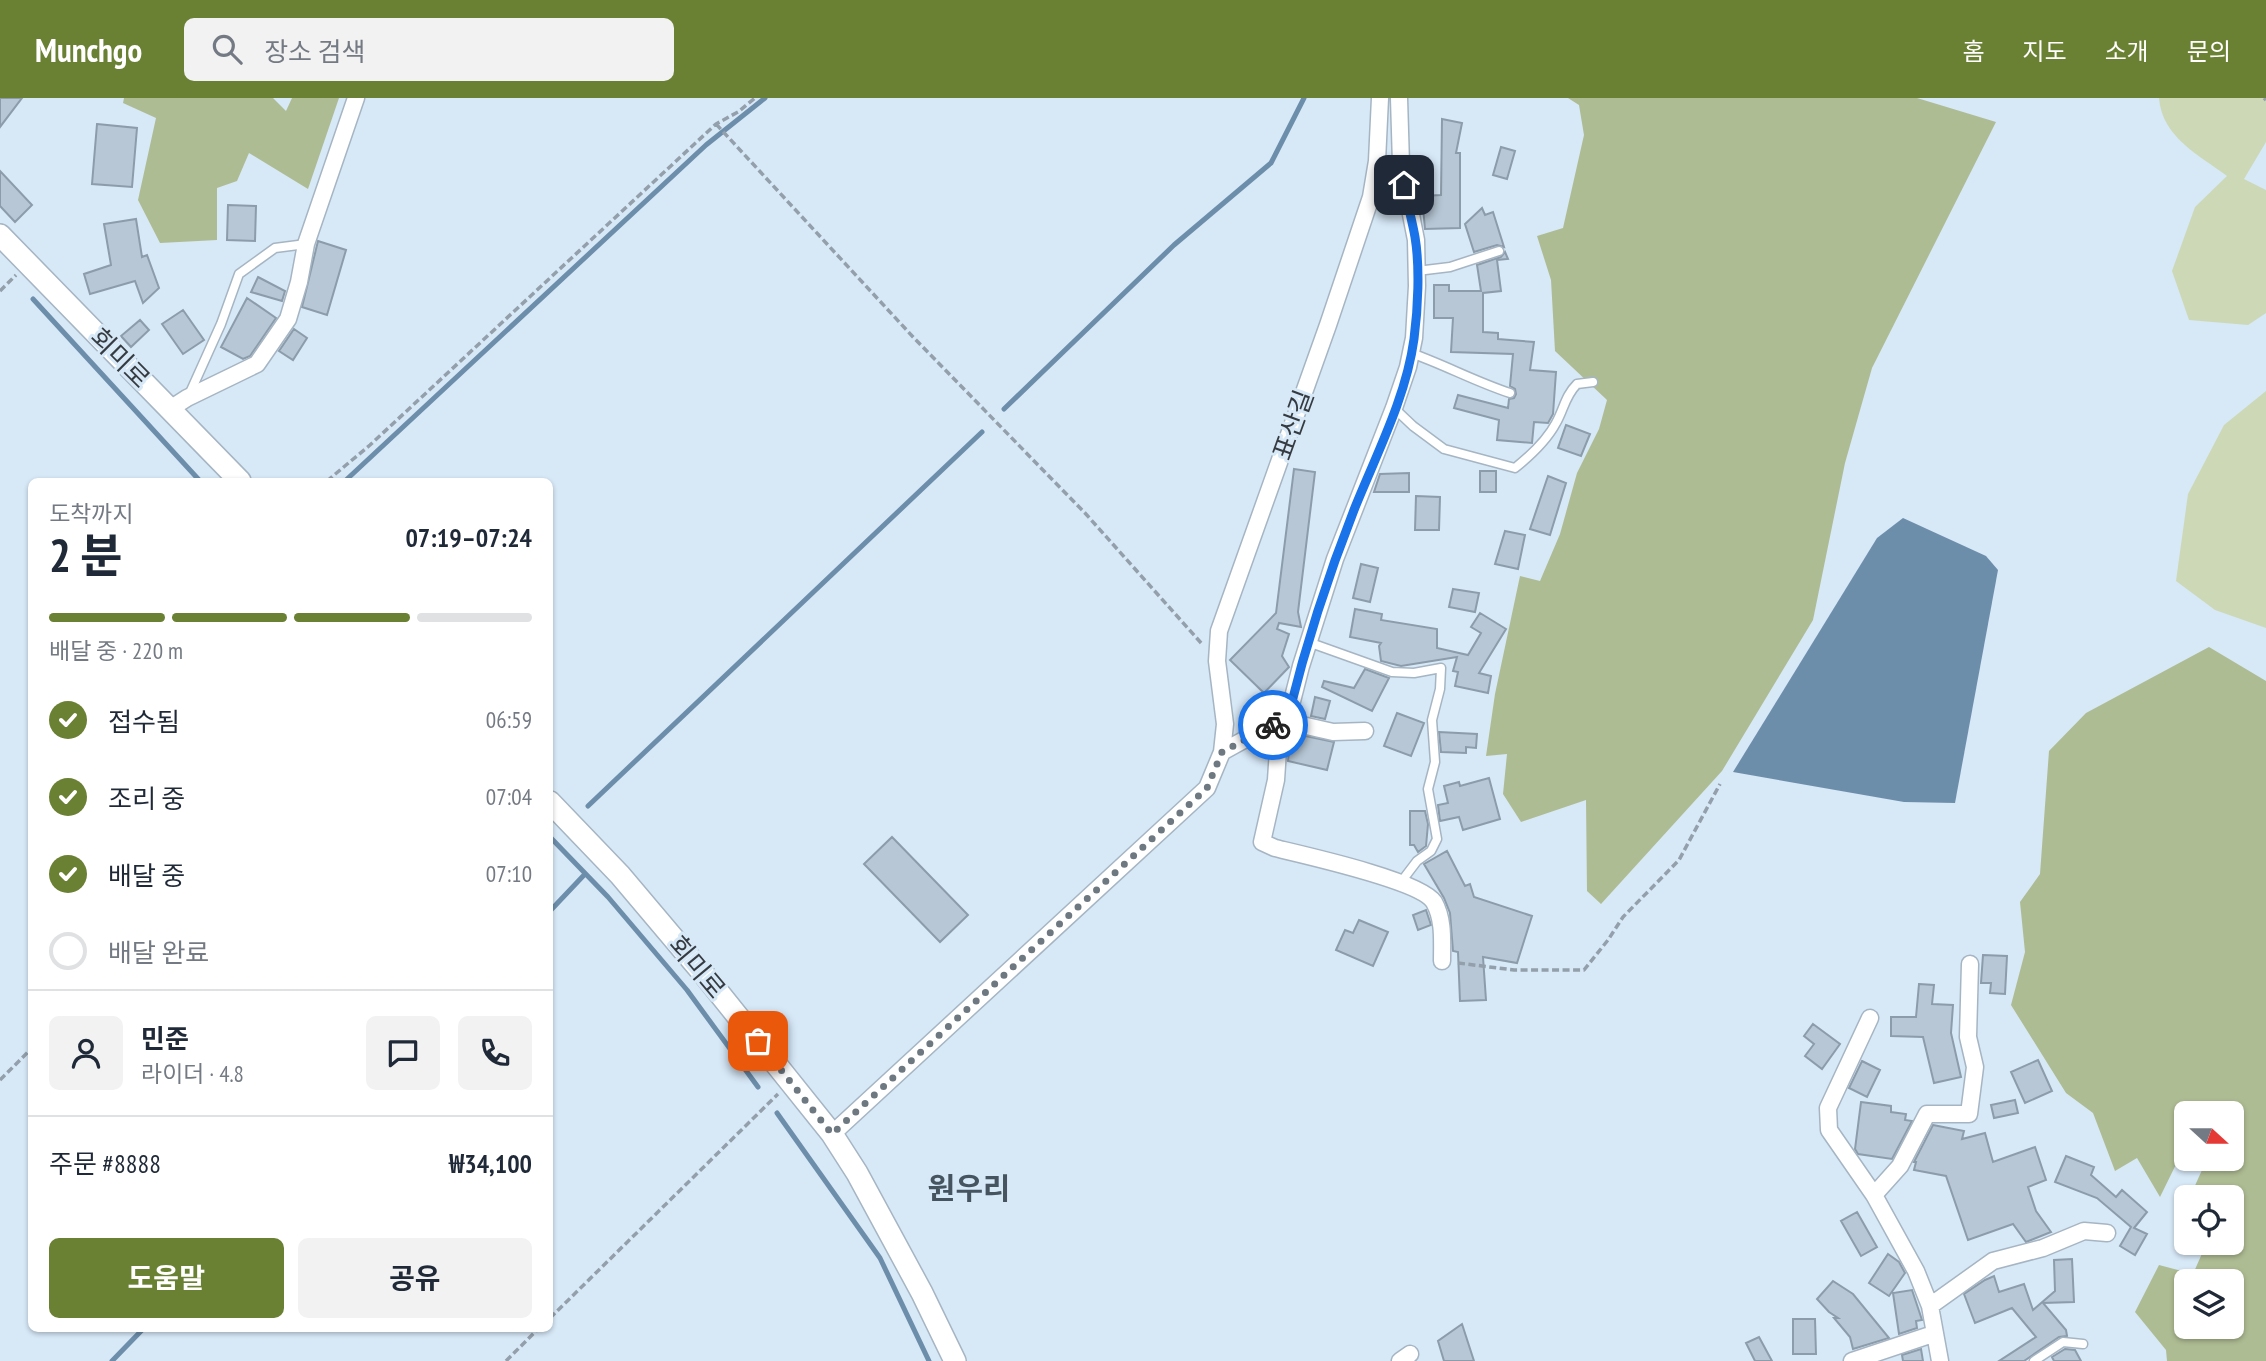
<!DOCTYPE html>
<html lang="ko">
<meta charset="utf-8">
<style>
:root{--surface:#fff;--page:#f2f2f3;--text:#1f2937;--muted:#747a83;--line:#e0e1e3;--accent:#6a8032}
body{margin:0;font-family:"PT Sans Narrow","Noto Sans KR",sans-serif;background:var(--page);color:var(--text);height:100vh;display:flex;flex-direction:column;font-size:26px;white-space:nowrap}
*{box-sizing:border-box;margin:0}
p{font-size:23px;color:var(--muted)}
.icon{flex:none;width:38px;height:38px;fill:none;stroke:currentColor;stroke-width:2;stroke-linecap:round;stroke-linejoin:round}
.map{position:relative;flex:1;overflow:hidden}
.drawer{position:absolute;left:28px;top:380px;width:525px;height:854px;display:flex;flex-direction:column;background:var(--surface);border-radius:10px;box-shadow:0 2px 5px #0004}
.drawer>*{flex:none}
.needle{width:46px;rotate:111deg}
.controls{position:absolute;left:2174px;top:1003px;display:grid;gap:14px}
.controls a{display:grid;place-items:center;width:70px;height:70px;border-radius:10px;background:var(--surface);box-shadow:0 2px 5px #0004;font-size:35px}
.pin{position:absolute;display:grid;place-items:center;width:60px;height:60px;color:#fff;margin:-30px;border-radius:14px;box-shadow:0 4px 10px #0006}
.courier{position:absolute;display:grid;place-items:center;width:70px;height:70px;margin:-35px;border:5px solid #1a73e8;border-radius:50%;background:#fff;color:#222;box-shadow:0 2px 9px #0007}
.head em{font-style:normal;font-weight:700}
.head div{display:flex;flex-direction:column-reverse}
.head{display:flex;align-items:center;justify-content:space-between;height:119px;padding:0 21px}
h1{font-size:46px;font-weight:700;line-height:52px}
.bar{display:grid;grid-template-columns:repeat(4,1fr);gap:10px 7px;align-content:center;height:84px;padding:0 21px}
.bar i{height:9px;border-radius:5px;background:var(--line)}
.bar .active{background:var(--accent)}
.bar p{grid-column:span 4}
.line{display:flex;align-items:center;gap:18px;padding:0 21px;border-top:2px solid var(--line)}
.line div{flex:1}
.round{display:grid;place-items:center;flex:none;width:74px;height:74px;border-radius:10px;background:var(--page)}
ol{padding:0 21px;list-style:none}
li{display:flex;align-items:center;gap:21px;height:77px}
li p{margin-inline-start:auto}
li .icon{padding:7px;border-radius:50%;background:var(--accent);color:#fff;stroke-width:4}
li:last-child{color:var(--muted)}
li i{width:38px;height:38px;border:4px solid var(--line);border-radius:50%}
.button{display:flex;gap:14px;margin-top:auto;padding:14px 21px}
.button a{flex:1;height:80px;border-radius:10px;background:var(--accent);color:#fff;font-size:28px;font-weight:700;line-height:80px;text-align:center}
.button a+a{background:var(--page);color:var(--text)}
header{display:flex;align-items:center;gap:42px;box-sizing:border-box;height:98px;padding:0 35px;background:var(--accent);color:#fff}
header strong{font-size:33px}
nav{display:flex;gap:38px;margin-inline-start:auto;font-size:24px}
.search{width:490px;height:63px;background:var(--page);display:flex;align-items:center;gap:18px;box-sizing:border-box;padding:0 24px;border-radius:10px;color:var(--muted);font-size:26px}
.map>svg:first-child{display:block}
</style>
<header>
<strong>Munchgo</strong>
<div class="search"><svg class="icon" aria-label="search" viewBox="0 0 24 24"><circle cx="10" cy="10" r="6"/><path d="M15 15l6 6"/></svg>장소 검색</div>
<nav><a>홈</a><a>지도</a><a>소개</a><a>문의</a></nav>
</header>
<div class="map">
<svg width="2266" height="1263" viewBox="0 0 2266 1263">
<rect width="100%" height="100%" fill="#d7e8f7"/>
<path fill="#cdd9b6" d="M2159 0H2266V44L2244 81 2266 92V215L2248 227 2189 222 2172 173 2195 109 2227 78C2199 57 2162 39 2159 0Z
M2266 293V530L2215 512 2176 483 2188 396 2224 327Z"/>
<path fill="#aebc93" fill-rule="evenodd" d="M124 0H273L286 13 292 0H339L308 91 249 55 237 83 217 90V142L160 145 138 102 156 20 123 5Z
M1568 0H1917L1996 24 1872 270 1845 365 1813 522 1722 673 1601 806 1587 793 1586 702 1521 724 1503 696 1507 656 1486 658 1495 596 1520 478 1540 483 1560 436 1577 375 1599 331 1607 302 1555 253 1551 182 1537 138 1563 130 1584 37 1579 7Z
M2209 549 2266 583V1263H2167L2166 1252 2135 1214 2159 1167 2193 1176 2204 1151 2203 1145 2231 1144V1099H2194L2193 1092 2207 1061 2231 1060V1035L2236 1031 2231 1029V1015H2186V1046L2160 1099 2137 1060 2115 1073 2093 1015 2066 995 2011 907 2025 854 2020 804 2040 776 2049 653 2086 615ZM2186 1183H2231V1228H2186Z"/>
<path fill="#6d8eab" d="M1903 420 1986 458 1998 472 1955 705 1904 704 1733 674 1877 440Z"/>
<g fill="none" stroke-linecap="round" stroke-linejoin="round">
<path stroke="#6d8eab" stroke-width="5" d="M33 201 200 383
M1004 311 1174 147 1271 65 1304 0
M345 383 706 47 765 0
M588 708 982 334
M550 739 608 799 687 892 758 989
M550 813 585 776
M777 1015 880 1160 929 1263
M112 1263 144 1230"/>
</g>
<path fill="#b7c7d5" stroke="#8d9caa" stroke-width="2" d="M0 0H22L0 29Z
M1442 21 1462 25 1456 55H1460V130L1425 131 1422 98 1441 97Z
M97 26 137 30 132 89 92 86Z
M1501 49 1515 53 1507 81 1493 77Z
M0 73 32 107 15 124 0 108Z
M228 107 256 108 255 143 227 142Z
M1482 110 1485 117 1493 114 1504 149 1497 147 1474 154 1465 126Z
M136 121 142 159 147 157 159 190 143 205 135 183 90 196 84 176 111 167 104 126Z
M318 143 346 152 327 217 302 209Z
M1505 154 1508 161 1497 162 1501 193 1483 195V234L1498 235V241L1534 244 1530 272 1556 274 1553 316 1548 325 1534 324 1532 345 1497 342 1499 322 1454 310 1458 297 1508 310 1509 301 1514 300 1516 296 1515 291 1510 288 1513 256 1451 254 1453 220H1434V187H1449V193H1481L1477 167 1501 159Z
M258 179 285 193 282 203 251 194Z
M247 200 276 220 250 258 243 261 221 249Z
M183 212 204 242 183 256 162 226Z
M140 222 149 232 131 249 121 238Z
M294 231 307 240 293 262 279 253Z
M1566 327 1590 336 1581 358 1558 350Z
M1294 371 1315 374 1298 514 1301 529 1279 525 1277 531 1289 536 1282 558 1289 569 1264 595 1230 562 1276 515Z
M1480 373H1496V394H1480Z
M1409 375V394H1374L1380 376Z
M1548 378 1566 385 1550 437 1530 431Z
M1416 398 1440 399 1439 432H1415Z
M1505 433 1525 437 1518 471 1495 466Z
M1361 466 1378 470 1370 504 1353 500Z
M1453 491 1479 495 1475 514 1449 509Z
M1355 511 1382 516 1381 522 1437 531V550L1468 557 1481 535 1471 529 1480 515 1506 531 1479 575 1491 578 1488 595 1455 588 1458 574 1453 573 1457 559 1401 568 1381 563 1379 548 1381 545 1350 539Z
M1365 571 1389 580 1372 613 1322 589 1324 583 1354 590Z
M1315 599 1330 603 1325 621 1311 618Z
M1397 615 1424 625 1411 658 1384 648Z
M1439 634 1477 636 1476 650 1466 649V655L1441 654Z
M1291 635 1334 644 1327 672 1288 663Z
M1489 680 1500 721 1463 732 1459 719 1440 723 1438 707 1448 705 1444 688 1459 684 1460 688Z
M1410 713H1425L1428 726 1426 748 1418 754 1414 747H1410Z
M892 739 968 817 940 844 864 766Z
M1447 753 1465 788 1470 786 1474 799 1532 818 1517 865 1483 859 1486 902 1460 903 1458 854 1453 853 1450 815 1444 800 1424 766Z
M1426 812 1431 827 1418 832 1413 817Z
M1359 822 1388 834 1373 868 1336 852 1345 832 1353 835Z
M1983 857 2007 858 2005 896 1990 895 1991 885H1981Z
M1919 886 1934 887 1932 906 1953 907 1951 935 1961 979 1934 985 1923 939 1891 938V919H1916Z
M1813 926 1840 946 1822 971 1805 958 1814 946 1804 938Z
M2038 962 2052 993 2025 1005 2011 974Z
M1862 963 1880 972 1867 999 1849 990Z
M2015 1002 2018 1015 1994 1020 1991 1007Z
M1861 1004 1891 1008V1014L1906 1016 1905 1022 1912 1023 1892 1061 1858 1056 1855 1051Z
M1933 1027 1964 1033 1962 1041 1985 1035 1993 1064 2035 1049 2046 1082 2028 1089 2036 1113 2051 1134 2026 1144 2013 1126 1968 1142 1946 1078 1914 1072 1916 1064H1914Z
M2066 1058 2094 1069 2091 1077 2116 1099 2122 1092 2147 1114 2134 1130 2147 1136 2135 1157 2120 1148 2131 1129 2097 1100 2055 1084Z
M1857 1114 1877 1149 1861 1158 1841 1123Z
M1888 1156 1899 1164 1905 1175 1889 1198 1869 1185Z
M2072 1161 2074 1204 2043 1205 2066 1232 2067 1238 2059 1239 2024 1263H1999L2036 1239 2012 1210 1975 1225 1964 1196 1985 1182 1994 1178 1999 1194 2024 1186 2033 1212 2055 1193 2054 1162Z
M1833 1183 1853 1196 1889 1240 1853 1251 1850 1239 1834 1220H1838L1829 1214 1817 1201Z
M1912 1192 1922 1222 1916 1223 1917 1230 1899 1236 1893 1195Z
M1793 1221H1815L1816 1256H1793Z
M1462 1226 1474 1263H1444L1438 1243Z
M1759 1239 1772 1263H1755L1746 1245Z
M1921 1251 1923 1263H1903L1902 1257Z
M2065 1251 2075 1252 2081 1263H2054L2052 1259Z"/>
<g fill="none" stroke-linecap="round" stroke-linejoin="round">
<g stroke="#a6b5c3" stroke-width="11">
<path id="service" d="M1417 173 1450 169 1499 153
M1411 255C1445 267 1476 284 1510 295
M189 297 221 226 239 176 275 150 306 146
M1394 310 1413 328 1444 351 1515 370C1530 358 1547 342 1556 325 1564 311 1565 298 1577 286L1593 284
M1308 544 1392 574 1414 575 1441 570 1440 591 1432 622 1435 664 1428 691 1437 741 1431 753 1417 763 1401 784
M2034 1263 2063 1244 2083 1246"/>
</g>
<g stroke="#a6b5c3" stroke-width="19">
<path id="minor" d="M170 311 187 300 257 266 288 221 299 184 306 146 356 0
M1365 633 1333 634 1280 622 1276 682 1262 744 1275 750C1304 757 1421 783 1434 804 1444 822 1442 843 1442 863
M1222 654 1280 622 1289 615 1301 568 1335 461 1394 310 1408 269 1414 240 1417 188 1416 142 1401 66 1399 0
M1870 920 1828 1010 1829 1032 1874 1097 1916 1173 1930 1208 1940 1263
M832 1036 1207 690 1222 654 1225 626 1217 563 1219 533 1328 227 1371 99 1377 63 1380 0
M1874 1097 1900 1068 1927 1016H1969L1975 969 1968 939 1970 866
M1930 1208 1993 1163 2043 1150 2084 1133 2107 1135
M1400 1263 1410 1256
M1852 1263 1933 1236"/>
</g>
<g stroke="#a6b5c3" stroke-width="24">
<path id="tertiary" d="M0 137 240 383
M550 704 620 777 707 880 832 1036 857 1075 922 1195 955 1263"/>
</g>
<path stroke="#939faa" stroke-width="3.5" stroke-dasharray="7 3.5" stroke-linecap="butt" d="M2264 0 2266 2
M716 26 914 240 1085 415 1202 546
M0 193 16 177
M327 383 370 347 716 26 738 14 755 0
M1458 865 1514 872H1584L1608 842 1623 819 1679 762 1720 686
M0 982 32 950
M550 1220 778 996
M506 1263 539 1230"/>
<use href="#service" stroke="#fff" stroke-width="8"/>
<use href="#minor" stroke="#fff" stroke-width="16"/>
<use href="#tertiary" stroke="#fff" stroke-width="21"/>
</g>
<g fill="none" stroke-linecap="round" stroke-linejoin="round">
<path stroke="#6e7881" stroke-width="7" stroke-dasharray="0 12.6" d="M758 943 832 1036 1207 690 1222 654 1273 627"/>
<path stroke="#1a73e8" stroke-width="9" d="M1273 627 1289 615C1306 546 1328 478 1354 412 1376 357 1406 300 1414 241 1418 211 1420 169 1415 139 1412 122 1407 105 1404 87"/>
</g>
<g text-anchor="middle" stroke-width="6" stroke-linejoin="round" paint-order="stroke">
<g font-size="26" fill="#353b41" stroke="#d7e8f7">
<text transform="translate(120 260) rotate(45)" y="9">회미로</text>
<text transform="translate(1293 327) rotate(-70)" y="9">표산길</text>
<text transform="translate(697 869) rotate(50)" y="9">회미로</text>
</g>
<g font-size="30" font-weight="bold" fill="#465460" stroke="#d7e8f7">
<text x="969" y="1101">원우리</text>
</g>
</g>
</svg>
<div class="controls">
<a><svg class="needle" viewBox="-14 -14 28 28"><path d="M0-13l5 13h-10z" fill="#e53935"/><path d="M0 13l5-13h-10z" fill="#747a83"/></svg></a>
<a><svg class="icon" aria-label="locate" viewBox="0 0 24 24"><circle cx="12" cy="12" r="6"/><path d="M12 2v4M12 18v4M2 12h4M18 12h4"/></svg></a>
<a><svg class="icon" aria-label="layers" viewBox="0 0 24 24"><path d="M12 4l9 5-9 5-9-5zM3 14l9 5 9-5"/></svg></a>
</div>
<div class="pin" style="left:758px;top:943px;background:#ea580c"><svg class="icon" aria-label="bag" viewBox="0 0 24 24"><path d="M5 8h14l-1 12H6zM9 8a3 3 0 0 1 6 0"/></svg></div>
<div class="pin" style="left:1404px;top:87px;background:#1f2937"><svg class="icon" aria-label="home" viewBox="0 0 24 24"><path d="M3 11l9-7 9 7M6 9v11h12V9"/></svg></div>
<div class="courier" style="left:1273px;top:627px"><svg class="icon" aria-label="bike" viewBox="0 0 24 24"><circle cx="6" cy="16" r="4"/><circle cx="18" cy="16" r="4"/><path d="M6 16l4-8h5l3 8M10 8l3 8H6M13 5h3"/></svg></div>
<section class="drawer">
<div class="head"><div><h1>2 분</h1><p>도착까지</p></div><em>07:19–07:24</em></div>
<div class="bar"><i class="active"></i><i class="active"></i><i class="active"></i><i></i><p>배달 중 · 220 m</p></div>
<ol>
<li><svg class="icon" aria-label="check" viewBox="0 0 24 24"><path d="M5 12l5 5 9-10"/></svg>접수됨<p>06:59</p></li>
<li><svg class="icon" aria-label="check" viewBox="0 0 24 24"><path d="M5 12l5 5 9-10"/></svg>조리 중<p>07:04</p></li>
<li><svg class="icon" aria-label="check" viewBox="0 0 24 24"><path d="M5 12l5 5 9-10"/></svg>배달 중<p>07:10</p></li>
<li><i></i>배달 완료</li>
</ol>
<div class="line" style="height:126px"><a class="round"><svg class="icon" aria-label="person" viewBox="0 0 24 24"><circle cx="12" cy="8" r="4"/><path d="M4 21q1-7 8-7t8 7"/></svg></a><div><b>민준</b><p>라이더 · 4.8</p></div><a class="round"><svg class="icon" aria-label="chat" viewBox="0 0 24 24"><path d="M4 5h16v11H9l-5 4z"/></svg></a><a class="round"><svg class="icon" aria-label="phone" viewBox="0 0 24 24"><path d="M5 4h4l2 5-3 2q2 4 5 5l2-3 5 2v4C11 20 4 13 5 4z"/></svg></a></div>
<div class="line" style="height:91px"><div>주문 #8888</div><b>₩34,100</b></div>
<div class="button"><a>도움말</a><a>공유</a></div>
</section>
</div>
